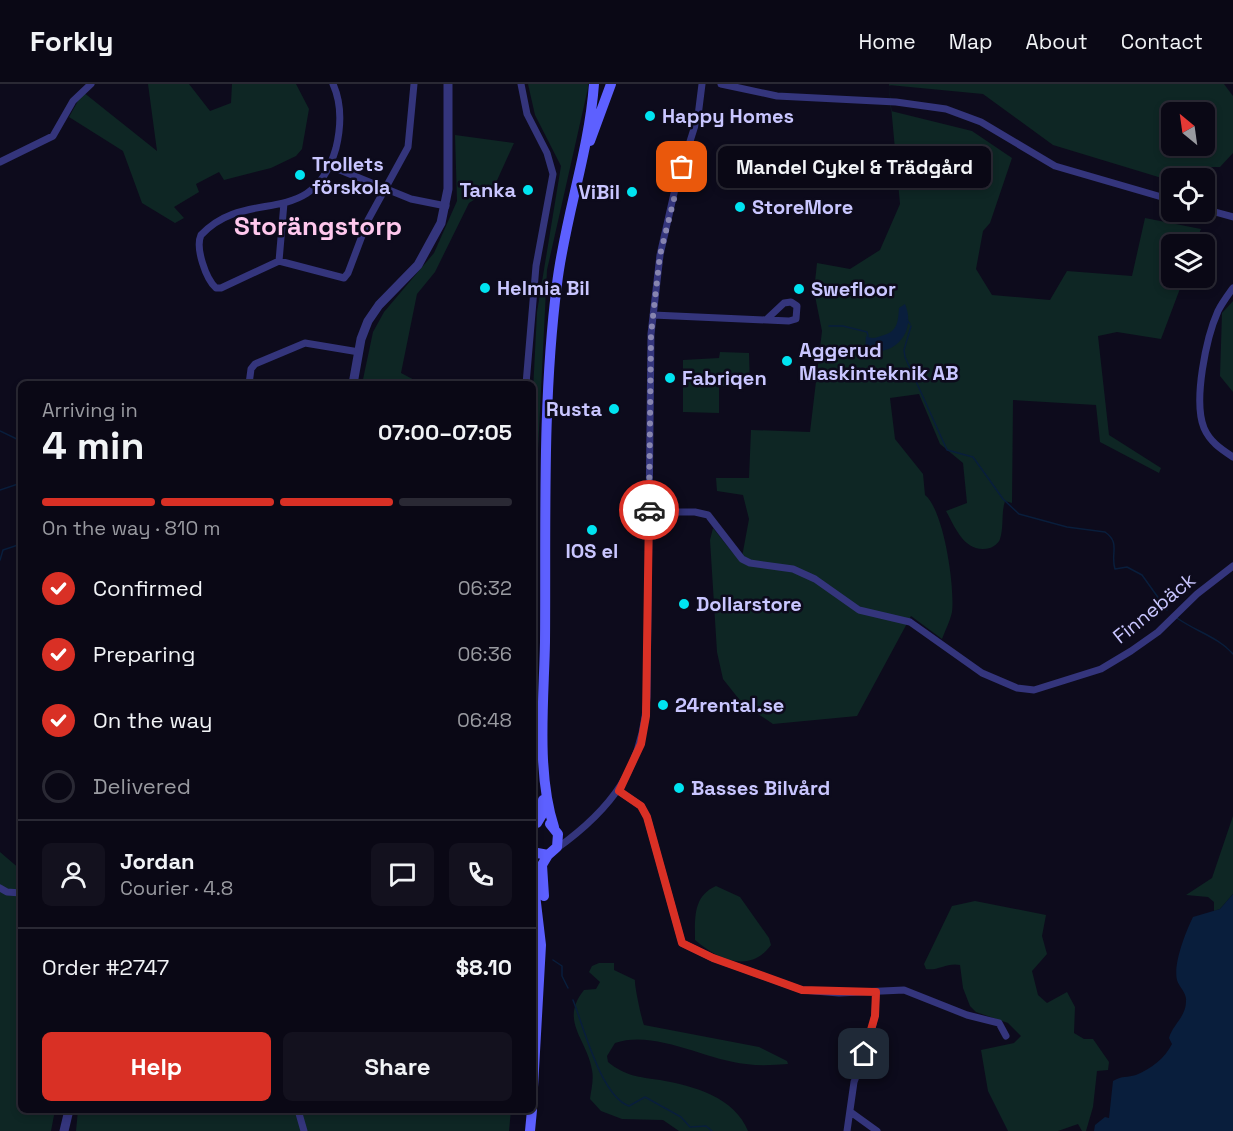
<!DOCTYPE html>
<meta charset="utf-8">
<style>
:root{--surface:#0a0815;--page:#13111e;--text:#f1f3f6;--muted:#999aa0;--line:#2a2934;--accent:#d93025}
body{margin:0;font-family:"Space Grotesk",sans-serif;background:var(--page);color:var(--text);height:100vh;display:flex;flex-direction:column;font-size:22px;white-space:nowrap}
*{box-sizing:border-box;margin:0}
p{font-size:20px;color:var(--muted)}
.icon{flex:none;width:33px;height:33px;fill:none;stroke:currentColor;stroke-width:2;stroke-linecap:round;stroke-linejoin:round}
.map{position:relative;flex:1;overflow:hidden}
.sheet{position:absolute;left:18px;top:297px;width:518px;height:732px;display:flex;flex-direction:column;background:var(--surface);border-radius:9px;box-shadow:0 3px 9px #0003,0 0 0 2px var(--line)}
.sheet>*{flex:none}
.needle{width:39px;rotate:331deg}
.controls{position:absolute;left:1161px;top:18px;display:grid;gap:12px}
.controls a{display:grid;place-items:center;width:54px;height:54px;border-radius:9px;background:var(--surface);box-shadow:0 3px 9px #0003,0 0 0 2px var(--line);font-size:30px}
.pin{position:absolute;display:grid;place-items:center;width:51px;height:51px;color:#fff;margin:-26px;border-radius:12px;box-shadow:0 3px 9px #0006}
.courier{position:absolute;display:grid;place-items:center;width:60px;height:60px;margin:-30px;border:4px solid #d93025;border-radius:50%;background:#fff;color:#222;box-shadow:0 2px 8px #0007}
.bubble{position:absolute;height:42px;border-radius:9px;background:var(--surface);box-shadow:0 3px 9px #0003,0 0 0 2px var(--line);font-size:20px;font-weight:700;line-height:42px;text-align:center}
.summary em{font-style:normal;font-weight:700}
.summary div{display:flex;flex-direction:column-reverse}
.summary{display:flex;align-items:center;justify-content:space-between;height:102px;padding:0 24px}
h1{font-size:39px;font-weight:700;line-height:45px}
.bar{display:grid;grid-template-columns:repeat(4,1fr);gap:9px 6px;align-content:center;height:72px;padding:0 24px}
.bar i{height:8px;border-radius:4px;background:var(--line)}
.bar .active{background:var(--accent)}
.bar p{grid-column:span 4}
.line{display:flex;align-items:center;gap:15px;padding:0 24px;border-top:2px solid var(--line)}
.line div{flex:1}
.round{display:grid;place-items:center;flex:none;width:63px;height:63px;border-radius:9px;background:var(--page)}
ol{padding:0 24px;list-style:none}
li{display:flex;align-items:center;gap:18px;height:66px}
li p{margin-inline-start:auto}
li .icon{padding:6px;border-radius:50%;background:var(--accent);color:#fff;stroke-width:4}
li:last-child{color:var(--muted)}
li i{width:33px;height:33px;border:3px solid var(--line);border-radius:50%}
.action{display:flex;gap:12px;margin-top:auto;padding:12px 24px}
.action a{flex:1;height:69px;border-radius:9px;background:var(--accent);color:#fff;font-size:24px;font-weight:700;line-height:69px;text-align:center}
.action a+a{background:var(--page);color:var(--text)}
header{display:flex;align-items:center;gap:36px;box-sizing:border-box;height:84px;padding:0 30px;background:var(--surface);border-bottom:2px solid var(--line)}
header strong{font-size:28px}
nav{display:flex;gap:33px;margin-inline-start:auto;font-size:21px}
.map>svg:first-child{display:block}
</style>
<header>
<strong>Forkly</strong>
<nav><a>Home</a><a>Map</a><a>About</a><a>Contact</a></nav>
</header>
<div class="map">
<svg width="1233" height="1047" viewBox="0 0 1233 1047">
<rect width="100%" height="100%" fill="#0d0b1c"/>
<path fill="#0e2624" fill-rule="evenodd" d="M148 0H189L210 27 231 19 232 0H296L309 25 302 65 296 72 271 84 224 96 219 88 196 100 199 108 174 123 184 134 175 139 142 119 123 67 69 33 83 8 157 67Z
M528 0H588V4L547 186 535 426 533 429V307L537 228 561 82 535 31Z
M889 0H1224L1233 12V69L1220 83H1188L1180 94 1165 95 1053 61 983 10 889 1 891 27 972 47 1012 74 990 139 983 147 976 185 992 211 1050 216 1067 187 1132 192 1145 134 1201 145 1195 160H1172V194H1184L1161 255 1117 248 1098 252 1109 351 1161 384 1159 389 1100 358 1096 321 1013 316 1012 419 1005 417C1001 429 1004 443 1000 455 999 459 993 463 990 464 965 470 956 445 946 427L967 419 963 379 940 360 919 310 890 314 895 355 923 390 925 411C944 426 955 504 952 528 950 537 945 547 942 555L911 532 857 632 773 640 742 619 723 595 717 568 710 456 713 444 733 469 742 473 749 435 743 411 717 407 716 394H749L751 346 810 348 822 247 814 207 817 179 850 185 880 166 900 120ZM1172 28H1204V62H1172Z
M455 51 514 59 494 103 469 119 435 188 417 210 401 289 422 300H362L373 248 384 228 434 169 457 117Z
M1233 217V308L1220 292 1222 229Z
M720 268 749 269 750 303 719 302V329L683 328V276L719 274Z
M1233 732V810L1220 825 1214 827V818L1208 813 1186 811 1212 794Z
M0 768 21 786V1026H55L51 1047H0Z
M716 802 740 813 769 854 771 861C750 890 718 876 695 856 695 834 693 812 716 802Z
M975 817 1046 831 1042 852 1047 870 1032 887 1038 911 1047 919 1067 908 1075 923 1074 949 1084 955H1093L1109 978 1108 986 1097 987 1093 1023 1086 1047H1082L1078 1040 1058 1047H1008L988 1007 981 966 1014 959 1021 952 1008 939 976 928 970 922 963 904 960 881C948 878 938 887 926 885L924 880 952 822Z
M599 879H614V886L635 896C634 900 642 937 644 941L759 963 787 977 788 980C774 981 760 982 746 980 706 976 654 945 615 959L607 972 608 978C625 992 639 993 660 996 694 1002 734 1013 748 1047H679L663 1036 622 1035 601 1027 590 1015C591 1006 594 996 592 986 587 955 559 937 584 906L596 905 600 898 589 888 592 882Z
M78 1026H511L509 1047H76Z"/>
<path fill="#091e3c" d="M905 220C917 248 894 274 865 266L866 252C873 256 877 253 884 251 898 247 898 237 899 224Z
M1233 810V1047H1094L1095 1041 1105 1033 1109 1034 1113 997C1123 991 1127 994 1136 991 1151 985 1165 974 1172 960L1169 954C1173 940 1186 933 1186 917 1187 909 1179 903 1177 896 1173 880 1186 847 1193 833L1220 825Z"/>
<g fill="none" stroke-linecap="round" stroke-linejoin="round">
<path stroke="#091e3c" stroke-width="1.5" d="M907 236 910 240
M829 242H843L867 248 868 252
M911 242 904 266 905 273 947 366 973 373 1003 415 1019 430 1067 443 1105 448C1121 459 1110 470 1115 485L1127 483 1142 491 1167 526
M0 347 21 357
M0 406 21 399
M0 476 3 466 21 460
M1177 534C1195 547 1218 553 1233 570
M553 876 562 882V892L568 904
M573 916C584 944 601 1012 629 1022L645 1013 681 1033 690 1043 706 1042 712 1047"/>
<path stroke="#34357c" stroke-width="7" d="M333 0C342 20 341 43 336 64 312 148 248 101 201 151 195 164 206 195 216 204H221L279 177 344 194 348 189 368 136 408 63 414 0
M521 0 527 30 547 69 553 90 536 182 526 300
M721 0 777 12 896 18 946 25 981 38 1055 82 1172 116
M0 78 53 52 73 17 91 0
M330 82 411 115 446 122
M1204 125 1233 133
M279 177 284 119
M1233 204C1228 211 1222 219 1218 227 1206 254 1193 317 1204 344 1210 358 1221 365 1233 373
M653 231 789 237 796 235 797 222 791 218 784 219 768 234
M249 300 251 285 255 280 305 259 359 268
M649 428H695L708 431 742 475 750 479 793 485 815 495 859 526 910 538 982 589 1017 604 1034 606 1101 585 1131 567 1158 548 1197 510 1233 482
M619 707 641 722 647 733 682 859 713 874 802 906 839 909 904 906 967 931 999 939 1006 952
M556 765C612 725 643 684 647 613L651 250 660 171 675 105 698 32 702 0
M0 804 7 808 21 809
M298 1026 304 1047
M852 1029 877 1047
M847 1047 854 998 869 958 875 931 876 908"/>
<path stroke="#34357c" stroke-width="9" d="M353 300 361 255 368 237 379 221 418 181 441 139 448 105V0
M64 1047 69 1026"/>
<path stroke="#5d60ff" stroke-width="10" d="M590 57 611 0
M537 739 543 729V716
M554 743C536 688 544 615 545 558 546 439 542 318 557 200 565 133 589 68 594 0
M532 768 548 771 557 763 558 750 550 740
M532 785 541 861 532 1021
M544 812 542 781 548 771
M530 1047 532 1026"/>
</g>
<g fill="none" stroke-linecap="round" stroke-linejoin="round">
<path stroke="#8785b0" stroke-width="6" stroke-dasharray="0 10.8" d="M649 426 651 250 660 171 682 83"/>
<path stroke="#d93025" stroke-width="8" d="M649 426 646 632 641 660 619 707 641 722 647 733 682 859 713 874 802 906 876 908 875 932 864 970"/>
</g>
<g fill="#00e4f1" stroke="#0d0b1c" stroke-width="2">
<circle cx="650" cy="32" r="6"/>
<circle cx="300" cy="91" r="6"/>
<circle cx="528" cy="106" r="6"/>
<circle cx="632" cy="108" r="6"/>
<circle cx="740" cy="123" r="6"/>
<circle cx="485" cy="204" r="6"/>
<circle cx="799" cy="205" r="6"/>
<circle cx="787" cy="277" r="6"/>
<circle cx="670" cy="294" r="6"/>
<circle cx="614" cy="325" r="6"/>
<circle cx="592" cy="446" r="6"/>
<circle cx="684" cy="520" r="6"/>
<circle cx="663" cy="621" r="6"/>
<circle cx="679" cy="704" r="6"/>
</g>
<g text-anchor="middle" stroke-width="5" stroke-linejoin="round" paint-order="stroke">
<g font-size="20" font-weight="bold" fill="#c9c6ff" stroke="#0d0b1c" text-anchor="start">
<text x="662" y="39">Happy Homes</text>
<text x="312" y="87">Trollets<tspan x="312" dy="23">förskola</tspan></text>
<text x="516" y="113" text-anchor="end">Tanka</text>
<text x="620" y="115" text-anchor="end">ViBil</text>
<text x="752" y="130">StoreMore</text>
<text x="497" y="211">Helmia Bil</text>
<text x="811" y="212">Swefloor</text>
<text x="799" y="273">Aggerud<tspan x="799" dy="23">Maskinteknik AB</tspan></text>
<text x="682" y="301">Fabriqen</text>
<text x="602" y="332" text-anchor="end">Rusta</text>
<text x="592" y="474" text-anchor="middle">IOS el</text>
<text x="696" y="527">Dollarstore</text>
<text x="675" y="628">24rental.se</text>
<text x="691" y="711">Basses Bilvård</text>
</g>
<g font-size="20" fill="#c9c6ff" stroke="#0d0b1c">
<text transform="translate(1154 524) rotate(-39)" y="7">Finnebäck</text>
</g>
<g font-size="26" font-weight="bold" fill="#ffc8ed" stroke="#0d0b1c">
<text x="318" y="151">Storängstorp</text>
</g>
</g>
</svg>
<div class="controls">
<a><svg class="needle" viewBox="-14 -14 28 28"><path d="M0-13l5 13h-10z" fill="#e53935"/><path d="M0 13l5-13h-10z" fill="#999aa0"/></svg></a>
<a><svg class="icon" aria-label="locate" viewBox="0 0 24 24"><circle cx="12" cy="12" r="6"/><path d="M12 2v4M12 18v4M2 12h4M18 12h4"/></svg></a>
<a><svg class="icon" aria-label="layers" viewBox="0 0 24 24"><path d="M12 4l9 5-9 5-9-5zM3 14l9 5 9-5"/></svg></a>
</div>
<div class="pin" style="left:682px;top:83px;background:#ea580c"><svg class="icon" aria-label="bag" viewBox="0 0 24 24"><path d="M5 8h14l-1 12H6zM9 8a3 3 0 0 1 6 0"/></svg></div>
<div class="pin" style="left:864px;top:970px;background:#1f2937"><svg class="icon" aria-label="home" viewBox="0 0 24 24"><path d="M3 11l9-7 9 7M6 9v11h12V9"/></svg></div>
<div class="courier" style="left:649px;top:426px"><svg class="icon" aria-label="car" viewBox="0 0 24 24"><path d="M5 17H2v-5l4-1 3-4h7l3 4 3 1v5h-3M9 17h6M6 11h13"/><circle cx="7" cy="17" r="2"/><circle cx="17" cy="17" r="2"/></svg></div>
<div class="bubble" style="left:718px;top:62px;width:273px">Mandel Cykel &amp; Trädgård</div>
<section class="sheet">
<div class="summary"><div><h1>4 min</h1><p>Arriving in</p></div><em>07:00–07:05</em></div>
<div class="bar"><i class="active"></i><i class="active"></i><i class="active"></i><i></i><p>On the way · 810 m</p></div>
<ol>
<li><svg class="icon" aria-label="check" viewBox="0 0 24 24"><path d="M5 12l5 5 9-10"/></svg>Confirmed<p>06:32</p></li>
<li><svg class="icon" aria-label="check" viewBox="0 0 24 24"><path d="M5 12l5 5 9-10"/></svg>Preparing<p>06:36</p></li>
<li><svg class="icon" aria-label="check" viewBox="0 0 24 24"><path d="M5 12l5 5 9-10"/></svg>On the way<p>06:48</p></li>
<li><i></i>Delivered</li>
</ol>
<div class="line" style="height:108px"><a class="round"><svg class="icon" aria-label="person" viewBox="0 0 24 24"><circle cx="12" cy="8" r="4"/><path d="M4 21q1-7 8-7t8 7"/></svg></a><div><b>Jordan</b><p>Courier · 4.8</p></div><a class="round"><svg class="icon" aria-label="chat" viewBox="0 0 24 24"><path d="M4 5h16v11H9l-5 4z"/></svg></a><a class="round"><svg class="icon" aria-label="phone" viewBox="0 0 24 24"><path d="M5 4h4l2 5-3 2q2 4 5 5l2-3 5 2v4C11 20 4 13 5 4z"/></svg></a></div>
<div class="line" style="height:78px"><div>Order #2747</div><b>$8.10</b></div>
<div class="action"><a>Help</a><a>Share</a></div>
</section>
</div>
